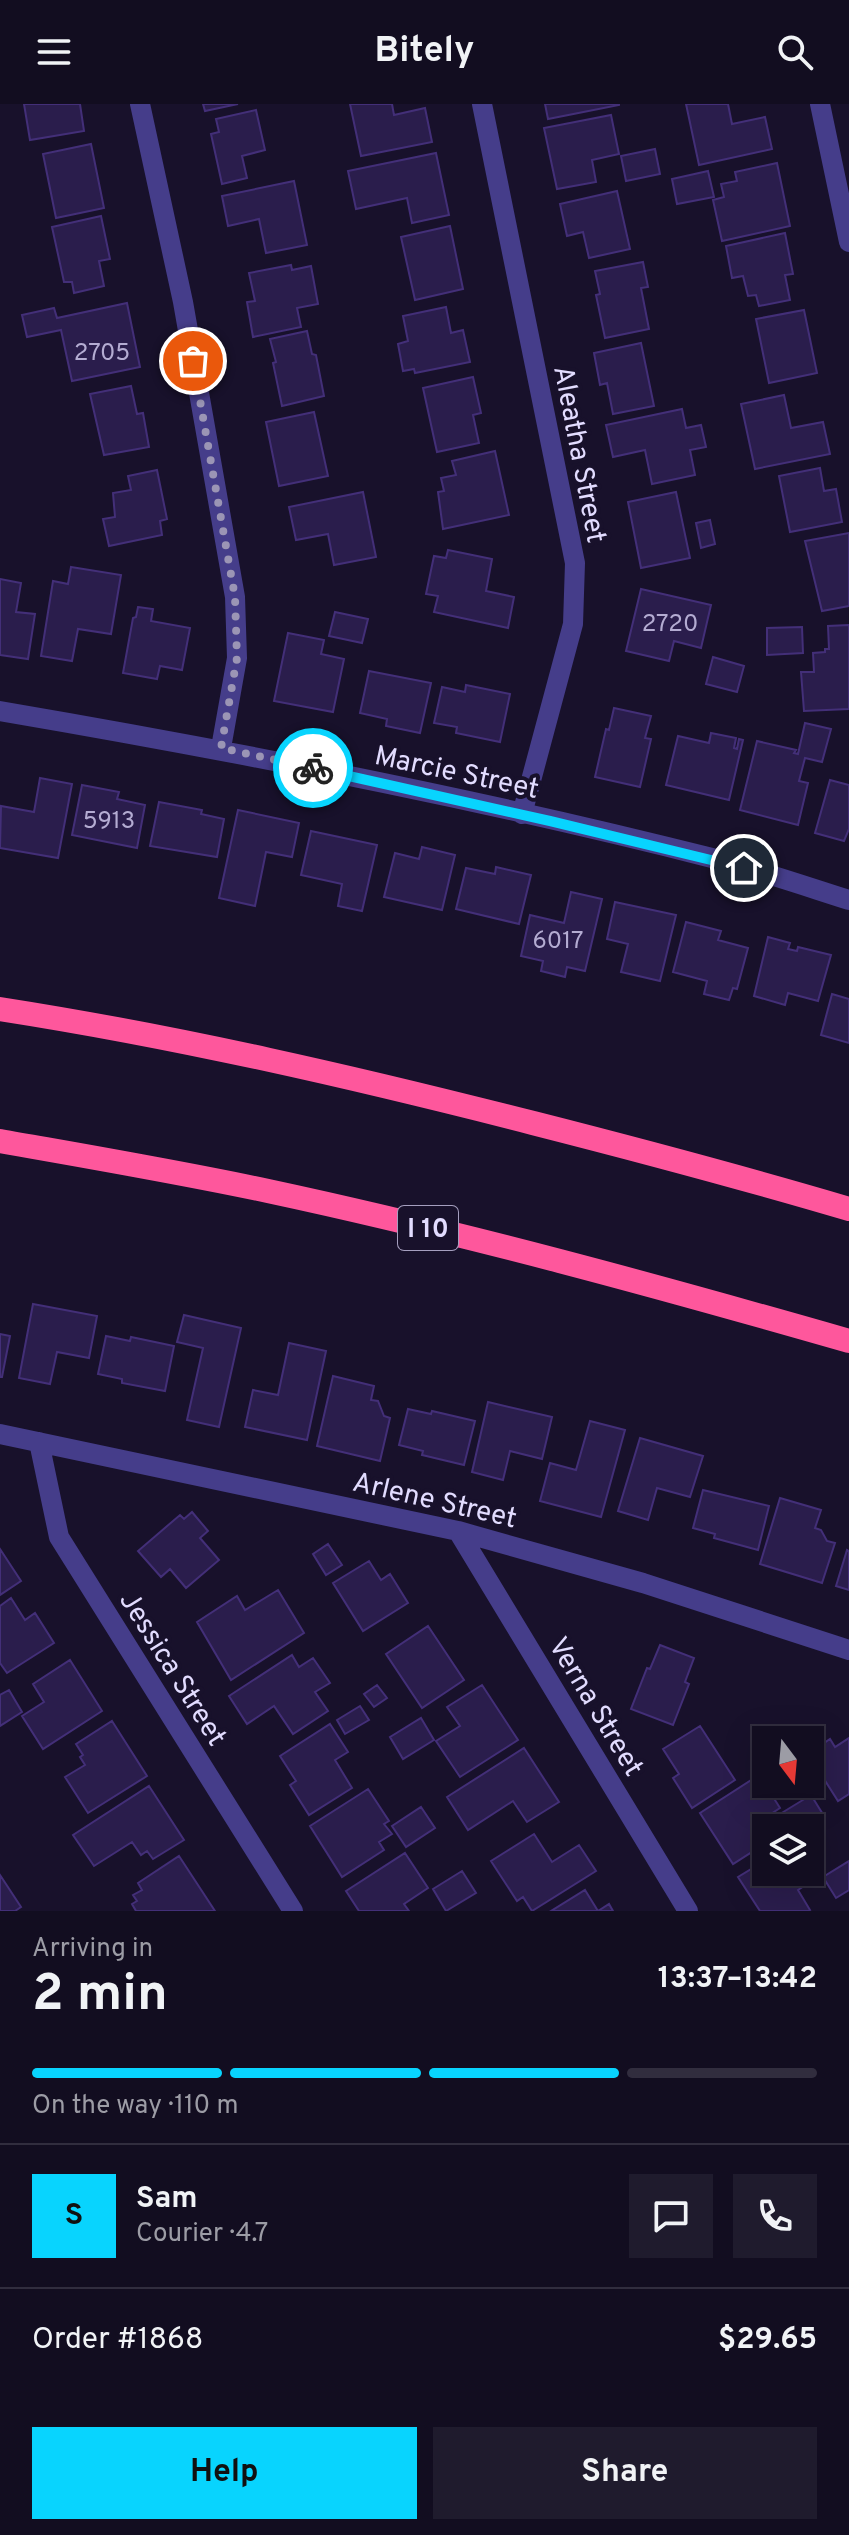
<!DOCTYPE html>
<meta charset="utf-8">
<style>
:root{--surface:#120d20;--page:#1f1b2d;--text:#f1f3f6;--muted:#9c9ca5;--line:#312d3e;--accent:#08d4fe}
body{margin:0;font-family:Overpass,sans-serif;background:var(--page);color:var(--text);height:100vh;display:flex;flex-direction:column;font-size:30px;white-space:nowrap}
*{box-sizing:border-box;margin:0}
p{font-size:26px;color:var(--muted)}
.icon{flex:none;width:44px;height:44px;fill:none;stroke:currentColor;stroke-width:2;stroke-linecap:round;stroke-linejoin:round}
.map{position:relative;height:1807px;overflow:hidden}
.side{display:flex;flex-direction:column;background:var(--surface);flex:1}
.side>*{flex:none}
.needle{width:52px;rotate:164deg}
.tools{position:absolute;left:752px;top:1622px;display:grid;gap:16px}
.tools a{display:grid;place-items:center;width:72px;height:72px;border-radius:0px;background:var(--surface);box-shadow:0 8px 32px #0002,0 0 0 2px var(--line);font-size:40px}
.pin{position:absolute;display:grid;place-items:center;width:68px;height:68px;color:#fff;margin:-34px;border:4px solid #fff;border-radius:50%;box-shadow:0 2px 8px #0007}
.courier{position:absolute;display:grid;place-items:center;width:80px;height:80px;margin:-40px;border:6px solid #08d4fe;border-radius:50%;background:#fff;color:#222;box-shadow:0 2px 10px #0007}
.head em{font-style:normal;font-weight:700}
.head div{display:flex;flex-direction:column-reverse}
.head{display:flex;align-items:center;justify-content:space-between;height:136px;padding:0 32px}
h1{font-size:52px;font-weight:700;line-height:60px}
.bar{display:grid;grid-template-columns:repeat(4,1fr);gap:12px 8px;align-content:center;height:96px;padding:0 32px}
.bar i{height:10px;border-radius:6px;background:var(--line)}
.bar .active{background:var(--accent)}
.bar p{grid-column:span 4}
.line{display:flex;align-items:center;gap:20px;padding:0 32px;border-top:2px solid var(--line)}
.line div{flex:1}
.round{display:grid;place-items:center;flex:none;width:84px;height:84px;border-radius:0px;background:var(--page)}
.button{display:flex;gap:16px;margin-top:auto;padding:16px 32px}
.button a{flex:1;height:92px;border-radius:0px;background:var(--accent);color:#111;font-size:32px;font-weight:700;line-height:92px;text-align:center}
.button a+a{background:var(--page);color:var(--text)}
header{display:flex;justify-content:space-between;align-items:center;height:104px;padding:0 32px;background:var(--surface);font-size:36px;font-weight:700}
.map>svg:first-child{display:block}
</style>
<header><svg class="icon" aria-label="menu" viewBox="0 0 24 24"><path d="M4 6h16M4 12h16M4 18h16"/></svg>Bitely<svg class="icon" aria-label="search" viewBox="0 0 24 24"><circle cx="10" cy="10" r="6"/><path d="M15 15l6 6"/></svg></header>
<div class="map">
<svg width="849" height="1807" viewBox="0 0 849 1807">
<rect width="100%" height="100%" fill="#18112b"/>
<path fill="#2a1d4c" stroke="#432f78" stroke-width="2" d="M24 0H80L84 27 30 36Z
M203 0H238L205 7Z
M350 0H392L394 11 425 4 432 38 361 52Z
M545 0H619V1L548 15Z
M686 0H728L732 20 765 13 772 45 699 61Z
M256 6 265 46 242 52 247 74 222 80 211 30 219 28 216 15Z
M611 11 619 50 592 56 596 78 557 85 544 24Z
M91 40 104 104 56 114 43 50Z
M655 45 660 70 626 77 621 52Z
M436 49 449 111 412 119 407 94 356 105 348 67Z
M777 59 790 122 722 137 713 96 724 93 721 80 737 77 735 68Z
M708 67 714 93 677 100 672 75Z
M294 77 307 141 266 149 259 115 228 122 222 92Z
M617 87 630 145 589 154 583 128 567 132 560 100Z
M101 112 110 155 99 157 104 182 74 189 72 178H64L52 123Z
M450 122 463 185 415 196 401 133Z
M785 129 793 170 785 171 790 196 759 202 756 191 748 192 743 172 732 174 726 142Z
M643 158 648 183 641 184 649 225 605 234 596 191 600 190 595 167Z
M291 161 292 166 311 162 318 200 297 204 301 223 253 233 247 198 255 197 249 169Z
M127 199 140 263 72 277 61 226 27 233 22 211 54 204 57 214Z
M446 203 451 229 463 226 470 258 415 269 414 265 403 267 398 240 408 237 403 212Z
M804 206 817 269 769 279 756 215Z
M307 227 312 250 316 251 324 292 282 302 273 259 276 258 270 235Z
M641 239 654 302 613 310 607 279 600 281 594 249Z
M473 273 481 309 473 311 479 339 437 348 423 284Z
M131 282 137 310 143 309 149 343 104 351 90 290Z
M784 291 791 324 823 318 830 350 755 365 741 300Z
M682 305 686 324 701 321 706 343 690 346 695 371 652 380 645 346 613 353 606 321Z
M314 308 328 372 279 382 266 318Z
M495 347 509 411 443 425 438 388 444 387 441 374 456 371 452 357Z
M820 364 824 387 836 385 842 418 790 428 779 372Z
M157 366 167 415 160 417 162 431 109 442 103 415 115 413 113 389 131 386 128 372Z
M363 388 376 453 334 461 328 430 296 436 289 403Z
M676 388 690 454 641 464 628 398Z
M710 416 715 440 701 444 696 419Z
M849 429V502L822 507 805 437Z
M448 446 492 455 486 487 514 493 508 524 434 508 438 492 426 490 434 452 446 454Z
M71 463 121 471 111 530 78 525 72 557 41 552 53 477 68 480Z
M0 475 21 479 16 508 35 510 28 555 0 551Z
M641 485 711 501 701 544 674 537 669 557 626 547Z
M138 503 153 505 151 517 190 524 182 566 160 562 157 575 123 569 133 514 136 513Z
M335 508 368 515 362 539 329 532Z
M849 521V605L804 607 801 568H814L813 549 825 548V545H829L828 522Z
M802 523 803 549 767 551V524Z
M288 529 324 536 321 550 344 555 333 608 274 597Z
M713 553 744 562 737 588 706 580Z
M369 567 431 579 420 629 386 622 387 615 360 609Z
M466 581 510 590 500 638 456 629 457 623 434 619 442 583 465 588Z
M614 604 651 612 645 634 651 635 640 683 595 673 606 625 609 626Z
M805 619 831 625 822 658 805 654 799 677 808 679 798 721 740 706 757 637 796 646 794 649 798 650Z
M711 629 736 634 734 644 737 645 739 635 743 636 729 696 666 681 678 632 709 639Z
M40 674 72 680 58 754 0 744 1 702 34 708Z
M830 676 849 681V725L844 737 815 729Z
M82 681 119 688 117 695 145 701 137 744 72 731Z
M159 698 202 706 201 710 224 715 217 753 150 742Z
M238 706 299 719 292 753 266 748 255 802 219 794Z
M311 727 377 741 362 807 338 802 342 780 301 771Z
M422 743 455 751 442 806 384 793 395 749 419 755Z
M496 763 531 771 519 820 456 805 466 764 495 770Z
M571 788 602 795 585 867 567 863 565 873 541 867 543 857 521 852 530 811 564 819Z
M615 798 676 811 660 877 621 868 628 840 607 835Z
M686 818 721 827 718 836 748 844 737 885 733 884 729 896 704 890 707 877 673 868Z
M768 833 790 839 788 845 797 847 798 843 831 851 818 897 788 889 785 901 754 892Z
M832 890 849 895V939L821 931Z
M33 1200 97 1212 89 1254 57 1248 50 1280 19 1274Z
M184 1211 241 1224 219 1323 187 1316 203 1244 177 1238Z
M0 1230 10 1232 2 1273H0Z
M106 1232 130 1237 131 1233 174 1242 165 1287 122 1279V1275L98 1270Z
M289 1239 326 1247 307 1336 245 1323 253 1286 278 1291Z
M333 1272 374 1282 371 1296 378 1297 384 1312 390 1314 380 1357 317 1342Z
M488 1298 552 1313 542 1355 510 1347 503 1376 472 1368Z
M408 1305 431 1310 432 1307 475 1317 464 1361 422 1351 423 1347 399 1341Z
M590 1317 625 1326 601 1413 540 1397 550 1359 576 1366Z
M640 1334 703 1352 690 1393 657 1384 648 1416 618 1407Z
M703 1386 769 1402 758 1446 714 1434 715 1430 693 1424Z
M780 1394 821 1406 815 1424 821 1426 827 1437 835 1439 822 1479 760 1460Z
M192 1408 208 1427 200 1434 219 1456 186 1484 170 1465 161 1473 138 1447 180 1411 184 1415Z
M328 1440 342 1461 326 1471 313 1450Z
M0 1445 21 1477 0 1491Z
M847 1446 849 1447V1486L836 1482Z
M369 1457 381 1476 390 1470 408 1499 363 1527 333 1479Z
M278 1486 304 1529 231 1576 197 1518 237 1492 245 1506Z
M11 1494 25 1516 35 1509 54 1539 7 1569 0 1559V1502Z
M428 1522 464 1576 422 1604 386 1550Z
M660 1541 694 1554 685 1578 689 1580 673 1621 631 1605 647 1564 650 1565Z
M292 1551 299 1563 313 1554 330 1579 315 1588 328 1607 293 1630 274 1602 247 1620 229 1592Z
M70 1556 102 1607 43 1645 22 1612 44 1598 33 1580Z
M377 1581 387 1594 374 1603 364 1590Z
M482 1581 518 1636 460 1673 436 1637 460 1622 447 1603Z
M9 1586 22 1608 0 1622V1591Z
M360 1602 369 1616 345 1630 337 1616Z
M421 1614 434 1636 403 1655 390 1633Z
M112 1617 147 1672 88 1709 65 1673 85 1661 80 1653 83 1651 76 1640Z
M330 1620 348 1648 335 1656 352 1684 309 1711 290 1681 296 1677 280 1652Z
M700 1622 735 1676 692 1704 673 1674 679 1670 663 1645Z
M849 1634V1690L838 1697 810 1653V1649L830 1635 835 1643Z
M524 1644 559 1698 527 1718 513 1697 468 1726 447 1693Z
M759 1671 780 1704 757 1719 766 1733V1739L733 1760 700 1709Z
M149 1682 184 1736 153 1755 147 1747 141 1751 132 1738 94 1762 73 1731Z
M368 1685 389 1717 384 1720 392 1730 379 1738 384 1746 342 1773 310 1722Z
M811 1691 824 1712 805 1724H789L780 1710Z
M421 1703 435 1724 406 1743 392 1722Z
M534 1730 552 1758 579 1741 596 1767 532 1807 523 1793 517 1797 491 1757Z
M405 1749 428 1784 404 1800 409 1807H359L346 1787Z
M179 1752 215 1807H136L132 1800 137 1797 133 1791 142 1786 138 1779Z
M810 1754 821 1771 798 1786 810 1806 808 1807H760L738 1773 766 1756V1768H810Z
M849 1757V1786L836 1794 823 1773Z
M462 1767 476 1789 446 1807 433 1785Z
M0 1771 21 1803 15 1807H0Z
M585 1786 598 1807 609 1800 613 1807H551Z"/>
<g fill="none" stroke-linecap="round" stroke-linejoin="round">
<path stroke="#453d8a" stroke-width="20" d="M140 0 183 198 235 493 237 554 221 644
M482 0 575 459 573 520 522 710
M820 0 849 138
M0 607C240 648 480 695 716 755 761 767 805 782 849 796
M0 1330 458 1427 643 1479 849 1546
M39 1338 59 1433 293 1807
M458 1427 688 1807"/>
<path stroke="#fe579c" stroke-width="24" d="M0 905C180 933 357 974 533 1019 639 1046 744 1074 849 1105
M0 1037C90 1053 179 1068 268 1087 464 1129 657 1182 849 1237"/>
</g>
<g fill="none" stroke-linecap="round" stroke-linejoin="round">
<path stroke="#9b95b5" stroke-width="8" stroke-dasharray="0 14.4" d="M193 257 235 493 237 554 221 644 313 664"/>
<path stroke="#08d4fe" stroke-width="10" d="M313 664 550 717 744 764"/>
</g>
<g text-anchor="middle" stroke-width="8" stroke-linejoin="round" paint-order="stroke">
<g font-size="24" fill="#b4acd2">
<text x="102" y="256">2705</text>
<text x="670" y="527">2720</text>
<text x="109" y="724">5913</text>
<text x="558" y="844">6017</text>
</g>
<rect fill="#18112b" stroke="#a59fbf" stroke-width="2" x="398" y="1102" width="60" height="44" rx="6"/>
<g font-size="26" font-weight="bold" fill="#e2dcff">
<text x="428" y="1133">I 10</text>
</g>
<g font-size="28" fill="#e2dcff" stroke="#18112b">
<text transform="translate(581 350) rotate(79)" y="10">Aleatha Street</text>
<text transform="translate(457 667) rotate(12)" y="10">Marcie Street</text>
<text transform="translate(435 1395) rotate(13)" y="10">Arlene Street</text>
<text transform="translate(174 1564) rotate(58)" y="10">Jessica Street</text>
<text transform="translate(597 1602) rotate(59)" y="10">Verna Street</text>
</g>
</g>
</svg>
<div class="tools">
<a><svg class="needle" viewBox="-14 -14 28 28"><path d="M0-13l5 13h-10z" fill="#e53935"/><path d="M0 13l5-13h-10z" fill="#9c9ca5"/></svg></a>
<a><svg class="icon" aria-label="layers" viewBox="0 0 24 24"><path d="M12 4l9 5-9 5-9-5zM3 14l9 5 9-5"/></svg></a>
</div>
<div class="pin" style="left:193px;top:257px;background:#ea580c"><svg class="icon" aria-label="bag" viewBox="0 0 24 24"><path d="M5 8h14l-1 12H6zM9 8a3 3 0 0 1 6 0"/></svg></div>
<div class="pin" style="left:744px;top:764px;background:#1f2937"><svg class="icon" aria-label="home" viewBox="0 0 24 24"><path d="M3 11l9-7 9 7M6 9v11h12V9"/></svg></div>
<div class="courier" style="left:313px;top:664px"><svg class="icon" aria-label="bike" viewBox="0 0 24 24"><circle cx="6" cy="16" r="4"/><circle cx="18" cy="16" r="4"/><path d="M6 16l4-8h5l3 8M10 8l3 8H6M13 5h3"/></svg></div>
</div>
<section class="side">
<div class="head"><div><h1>2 min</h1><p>Arriving in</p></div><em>13:37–13:42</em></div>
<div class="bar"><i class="active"></i><i class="active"></i><i class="active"></i><i></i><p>On the way · 110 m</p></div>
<div class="line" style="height:144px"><b class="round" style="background:var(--accent);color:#111">S</b><div><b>Sam</b><p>Courier · 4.7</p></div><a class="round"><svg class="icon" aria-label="chat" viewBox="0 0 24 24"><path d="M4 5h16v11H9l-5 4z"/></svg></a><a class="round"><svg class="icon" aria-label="phone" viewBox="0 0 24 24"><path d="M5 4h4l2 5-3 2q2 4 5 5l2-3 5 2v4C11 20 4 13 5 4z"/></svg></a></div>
<div class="line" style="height:104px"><div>Order #1868</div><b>$29.65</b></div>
<div class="button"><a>Help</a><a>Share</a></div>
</section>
